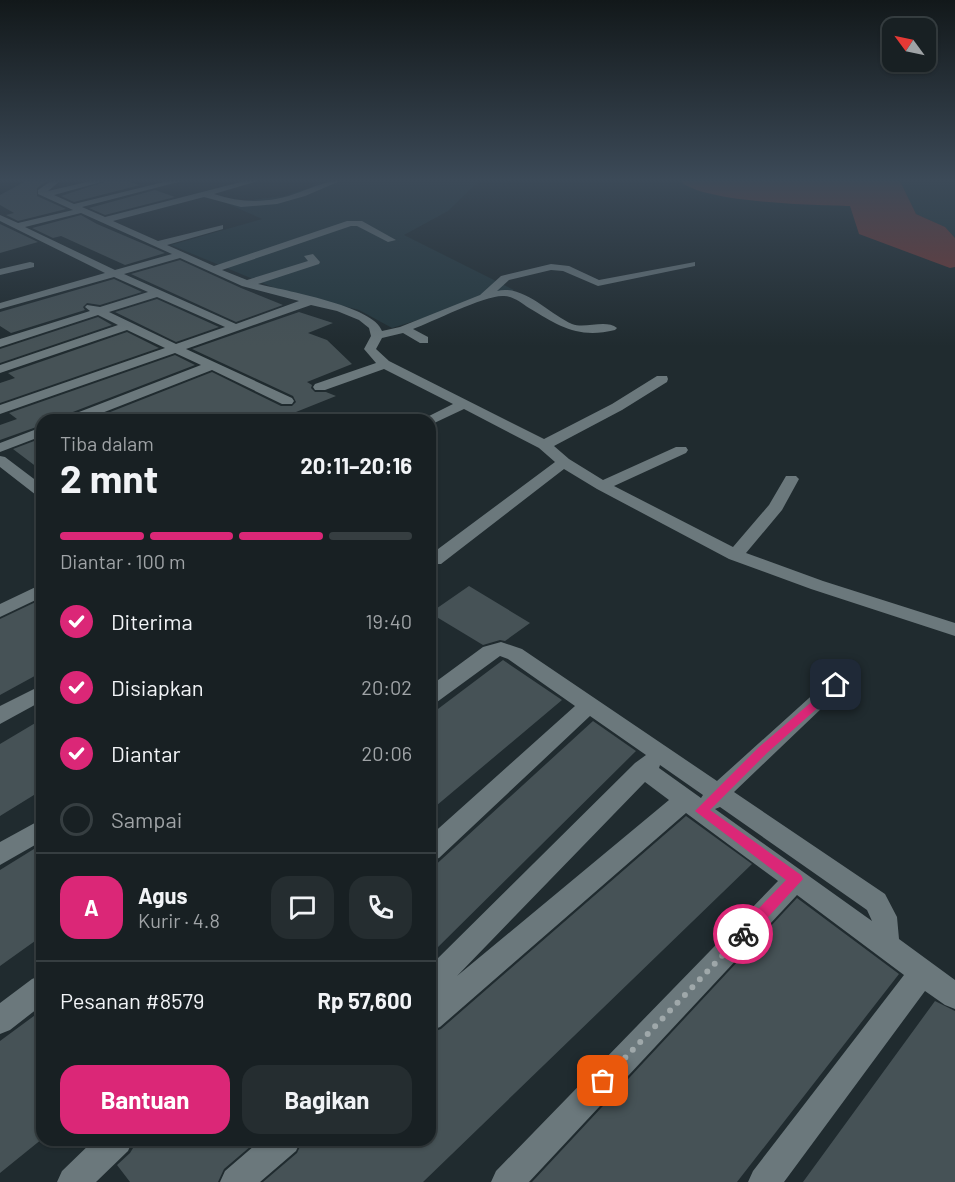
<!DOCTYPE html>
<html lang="id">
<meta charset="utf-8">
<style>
:root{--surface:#182023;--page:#252d30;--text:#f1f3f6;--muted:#9fa3a6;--line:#363e41;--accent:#db2777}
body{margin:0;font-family:Barlow,sans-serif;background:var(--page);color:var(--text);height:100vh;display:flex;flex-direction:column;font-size:22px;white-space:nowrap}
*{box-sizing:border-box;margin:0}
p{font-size:20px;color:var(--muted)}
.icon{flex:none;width:33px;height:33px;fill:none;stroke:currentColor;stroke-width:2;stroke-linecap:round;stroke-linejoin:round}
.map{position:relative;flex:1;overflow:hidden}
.drawer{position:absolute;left:36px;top:414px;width:400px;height:732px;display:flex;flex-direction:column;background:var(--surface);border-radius:18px;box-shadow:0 2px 4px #0004,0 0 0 2px var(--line)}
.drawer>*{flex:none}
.needle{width:39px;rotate:303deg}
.tools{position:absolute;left:882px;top:18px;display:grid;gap:12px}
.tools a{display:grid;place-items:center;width:54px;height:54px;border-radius:12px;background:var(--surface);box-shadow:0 2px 4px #0004,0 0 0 2px var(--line);font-size:30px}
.pin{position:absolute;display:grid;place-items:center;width:51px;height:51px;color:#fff;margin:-26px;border-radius:12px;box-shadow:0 3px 9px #0006}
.courier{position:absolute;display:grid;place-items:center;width:60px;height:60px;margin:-30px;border:4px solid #db2777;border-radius:50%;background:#fff;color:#222;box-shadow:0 2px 8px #0007}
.overview em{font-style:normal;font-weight:700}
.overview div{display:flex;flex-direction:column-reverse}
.overview{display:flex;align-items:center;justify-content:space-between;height:102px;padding:0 24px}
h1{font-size:39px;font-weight:700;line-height:45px}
.bar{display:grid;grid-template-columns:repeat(4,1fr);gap:9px 6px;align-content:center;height:72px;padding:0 24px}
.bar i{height:8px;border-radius:4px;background:var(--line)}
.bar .selected{background:var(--accent)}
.bar p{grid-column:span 4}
.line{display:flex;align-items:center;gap:15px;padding:0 24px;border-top:2px solid var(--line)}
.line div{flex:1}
.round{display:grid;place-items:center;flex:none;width:63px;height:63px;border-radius:18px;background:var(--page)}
ol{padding:0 24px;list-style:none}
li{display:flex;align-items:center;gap:18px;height:66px}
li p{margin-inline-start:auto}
li .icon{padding:6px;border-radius:50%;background:var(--accent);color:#fff;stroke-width:4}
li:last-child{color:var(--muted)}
li i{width:33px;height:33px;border:3px solid var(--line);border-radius:50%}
.button{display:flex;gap:12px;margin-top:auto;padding:12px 24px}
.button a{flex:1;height:69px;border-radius:18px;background:var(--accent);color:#fff;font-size:24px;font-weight:700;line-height:69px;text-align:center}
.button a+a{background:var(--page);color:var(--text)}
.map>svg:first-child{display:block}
</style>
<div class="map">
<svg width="955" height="1182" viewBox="0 0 955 1182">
<rect width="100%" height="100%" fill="#202b2f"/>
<path fill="#25383e" d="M320 181H479L448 211 404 235 514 290 392 328 359 310 277 289 171 245 262 219 226 203 284 196 311 187Z
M900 181H955V238L944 227 916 214Z"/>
<path fill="#763734" d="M680 181H900L916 214 945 227 955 238V267L950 268 859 234 850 206C815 205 703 203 680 181Z"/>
<path fill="#465256" d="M26 181H47L37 188V196L66 209 18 221 6 215 14 213 0 205V195Z
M107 181H126L140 185 74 202 61 196Z
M155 190 175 197 105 215 89 208Z
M81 215 97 224 165 253 125 265 61 236 53 238 32 228Z
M0 224 38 242 0 253Z
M180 260 241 288 283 305 236 322 131 274Z
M114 279 142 292 100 305 87 303 83 307 85 310 11 333 0 326V312Z
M157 299 219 327 176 342 115 312Z
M299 312 333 323 308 333 327 340 352 364 307 382 312 385 311 388 315 392H326L336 396 276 420H90L212 372 281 406H292L296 402 293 396 192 349Z
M98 317 112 325 0 363V349Z
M127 332 159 348 0 403V383L15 378 8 373Z
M175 355 195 365 65 415 62 420H42V425L0 440V425L17 419 9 413Z
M42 438V471L13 449Z
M469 586 530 623 505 641 500 640 483 645 430 613Z
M42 599V672L0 695V619Z
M503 660 562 700 430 811V715Z
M42 719V790L0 816V744Z
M593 721 636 751 430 955V870Z
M686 816 752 864 423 1182H263L297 1153 303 1140H430V1033L441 1029Z
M42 844V936L0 966V870Z
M797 898 899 974 737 1182H532Z
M935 1001 955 1011V1182H803Z
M42 1010V1139L0 1173V1041Z
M138 1140H258L224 1169 218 1182H130L117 1165 130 1153Z"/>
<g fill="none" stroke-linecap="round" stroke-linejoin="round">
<path fill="#6b787c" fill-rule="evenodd" d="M51 181H60L48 191 91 181H105L54 195 74 204 168 181H182L82 207 105 217 245 181H258L214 194C244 204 271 203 300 192 314 187 326 181 340 181L305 196 277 204 241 207 204 197 113 221 158 241 223 225V229L167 245 214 266 347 221H362L396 240 388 242 357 226H351L222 270 247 280 308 261 304 256 313 254 320 262 319 264 258 284C282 290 375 306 382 331L400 327 480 295 501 276 551 264 569 266 599 280 695 262V266L598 286 563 271 551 270 509 280 497 291C523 284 549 314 572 324 585 329 606 319 617 328L615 330C578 339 559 326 529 308 522 303 513 296 504 296 487 294 432 322 413 329L428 337V343H420L403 333 382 338 376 349 389 361 544 439 612 404 657 376H667L668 379 667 382 622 410 554 446 569 459 603 480 676 447H686L688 450 686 453 614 486 733 547 769 505 786 476H796L799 479 782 510 746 553 823 581 955 623V636L811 589 729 559 597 489 564 469 441 564H430V555L555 462 539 448 464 409 430 425V420H424L425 418 453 404 384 369 325 390H315L313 387 315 384 376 363 364 349 371 336 369 328 359 320 337 311 311 305 186 349 292 398 294 401 292 404H282L212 370 84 420H64L66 417 201 365 175 353 0 414V405L165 348 127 330 0 373V365L118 325 98 315 0 347V339L90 311 85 307 87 305 100 307 148 292 114 277 0 309V303L105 273 0 221V215L18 223 73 210 38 194V190ZM81 213 172 254 115 270 25 227ZM180 258 242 286 299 301 236 324 124 274ZM157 297 225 327 176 344 109 312Z
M30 262 34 263V267L0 275V269Z
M42 427V436L0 452V443Z
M0 456 5 457 42 485V497L36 495 0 467Z
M42 584V597L0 617V604Z
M501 642 522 649 717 781 829 680 836 678 843 680 846 685 734 792 885 894 897 917 899 939 955 980V1009L945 1005 925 991 784 1182H748L753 1171 904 975 797 895 529 1182H491L496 1171 778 881 686 813 440 1027 430 1031V966L635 763 646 755 590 716 439 858 430 861V836L575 706 508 659 500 656 437 702 430 704V686L483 647ZM660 765 703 795 701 798 659 768ZM645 782 669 800 457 976ZM720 807 867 910 872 921 715 809Z
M42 685V701L0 724V706Z
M42 819V841L0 865V842Z
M42 975V1005L10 1030 0 1034V1003L32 979Z
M94 1140H133L128 1151 96 1182H57L62 1171Z
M261 1140H301L296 1151 260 1182H220L225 1171Z"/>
</g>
<linearGradient id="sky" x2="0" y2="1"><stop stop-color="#12181a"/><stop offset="0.52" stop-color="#3c4a58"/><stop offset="1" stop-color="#3c4a58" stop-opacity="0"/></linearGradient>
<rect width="955" height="346" fill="url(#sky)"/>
<path fill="#db2777" d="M836 681 841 685 840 688 767 753 710 810 801 875 803 879 748 939 743 941 738 939 736 934 738 930 786 880 695 811 759 747Z"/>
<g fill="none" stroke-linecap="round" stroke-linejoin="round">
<path stroke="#9fa8aa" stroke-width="6" stroke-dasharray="0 10.8" d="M603 1081 743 934"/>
</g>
</svg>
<div class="tools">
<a><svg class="needle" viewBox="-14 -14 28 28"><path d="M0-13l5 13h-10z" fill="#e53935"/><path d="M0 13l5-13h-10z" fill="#9fa3a6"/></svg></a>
</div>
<div class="pin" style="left:603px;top:1081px;background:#ea580c"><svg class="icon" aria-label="bag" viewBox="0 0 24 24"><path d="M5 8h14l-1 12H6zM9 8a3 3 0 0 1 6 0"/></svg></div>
<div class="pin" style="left:836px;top:685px;background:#1f2937"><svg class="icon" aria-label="home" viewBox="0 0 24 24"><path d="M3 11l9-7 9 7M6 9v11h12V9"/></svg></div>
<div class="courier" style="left:743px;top:934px"><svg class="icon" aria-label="bike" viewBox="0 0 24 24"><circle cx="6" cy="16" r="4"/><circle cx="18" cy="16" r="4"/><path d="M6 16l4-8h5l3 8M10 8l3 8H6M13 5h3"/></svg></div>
<section class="drawer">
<div class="overview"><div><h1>2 mnt</h1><p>Tiba dalam</p></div><em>20:11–20:16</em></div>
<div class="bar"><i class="selected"></i><i class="selected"></i><i class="selected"></i><i></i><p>Diantar · 100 m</p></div>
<ol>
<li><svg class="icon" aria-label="check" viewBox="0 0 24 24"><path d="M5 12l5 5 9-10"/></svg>Diterima<p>19:40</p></li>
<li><svg class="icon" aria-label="check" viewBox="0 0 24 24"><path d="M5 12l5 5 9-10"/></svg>Disiapkan<p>20:02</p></li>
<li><svg class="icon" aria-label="check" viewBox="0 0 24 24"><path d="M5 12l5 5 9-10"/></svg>Diantar<p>20:06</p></li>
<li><i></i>Sampai</li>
</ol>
<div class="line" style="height:108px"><b class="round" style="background:var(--accent);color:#fff">A</b><div><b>Agus</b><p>Kurir · 4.8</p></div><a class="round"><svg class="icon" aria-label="chat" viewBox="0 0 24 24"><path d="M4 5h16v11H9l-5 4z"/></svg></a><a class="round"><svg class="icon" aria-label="phone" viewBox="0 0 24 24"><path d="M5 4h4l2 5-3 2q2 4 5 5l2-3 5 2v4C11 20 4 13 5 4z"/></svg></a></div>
<div class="line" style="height:78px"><div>Pesanan #8579</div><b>Rp 57,600</b></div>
<div class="button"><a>Bantuan</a><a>Bagikan</a></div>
</section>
</div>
